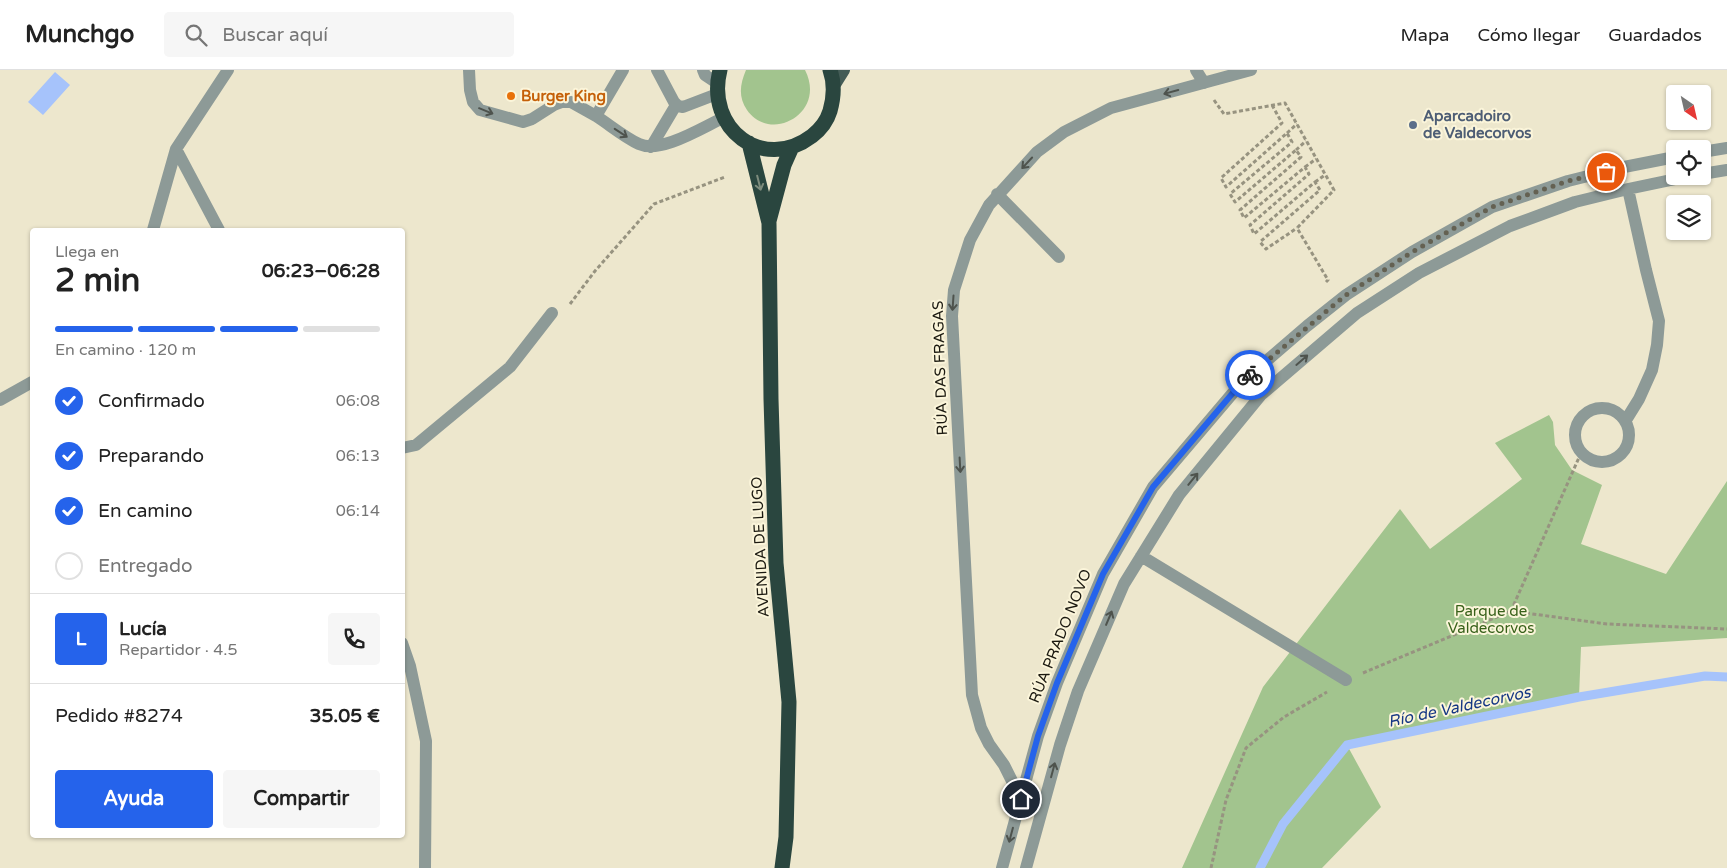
<!DOCTYPE html>
<html lang="es">
<meta charset="utf-8">
<style>
:root{--surface:#fff;--page:#f6f6f6;--text:#222;--muted:#767676;--line:#e0e0e0;--accent:#2563eb}
body{margin:0;font-family:"Varela Round",sans-serif;background:var(--page);color:var(--text);height:100vh;display:flex;flex-direction:column;font-size:19px;white-space:nowrap}
*{box-sizing:border-box;margin:0}
p{font-size:16px;color:var(--muted)}
.icon{flex:none;width:28px;height:28px;fill:none;stroke:currentColor;stroke-width:2;stroke-linecap:round;stroke-linejoin:round}
.map{position:relative;flex:1;overflow:hidden}
.details{position:absolute;left:30px;top:158px;width:375px;height:610px;display:flex;flex-direction:column;background:var(--surface);border-radius:5px;box-shadow:0 1px 4px #0004}
.details>*{flex:none}
.needle{width:32px;rotate:146deg}
.buttons{position:absolute;left:1666px;top:15px;display:grid;gap:10px}
.buttons a{display:grid;place-items:center;width:45px;height:45px;border-radius:5px;background:var(--surface);box-shadow:0 1px 4px #0004;font-size:25px}
.pin{position:absolute;display:grid;place-items:center;width:42px;height:42px;color:#fff;margin:-21px;border:2px solid #fff;border-radius:50%;box-shadow:0 1px 5px #0007}
.courier{position:absolute;display:grid;place-items:center;width:50px;height:50px;margin:-25px;border:4px solid #2563eb;border-radius:50%;background:#fff;color:#222;box-shadow:0 1px 6px #0007}
.headline em{font-style:normal;font-weight:700}
.headline div{display:flex;flex-direction:column-reverse}
.headline{display:flex;align-items:center;justify-content:space-between;height:85px;padding:0 25px}
h1{font-size:32px;font-weight:700;line-height:38px}
.bar{display:grid;grid-template-columns:repeat(4,1fr);gap:8px 5px;align-content:center;height:60px;padding:0 25px}
.bar i{height:6px;border-radius:4px;background:var(--line)}
.bar .active{background:var(--accent)}
.bar p{grid-column:span 4}
.line{display:flex;align-items:center;gap:12px;padding:0 25px;border-top:1px solid var(--line)}
.line div{flex:1}
.round{display:grid;place-items:center;flex:none;width:52px;height:52px;border-radius:5px;background:var(--page)}
ol{padding:0 25px;list-style:none}
li{display:flex;align-items:center;gap:15px;height:55px}
li p{margin-inline-start:auto}
li .icon{padding:5px;border-radius:50%;background:var(--accent);color:#fff;stroke-width:4}
li:last-child{color:var(--muted)}
li i{width:28px;height:28px;border:2px solid var(--line);border-radius:50%}
.primary-button{display:flex;gap:10px;margin-top:auto;padding:10px 25px}
.primary-button a{flex:1;height:58px;border-radius:5px;background:var(--accent);color:#fff;font-size:20px;font-weight:700;line-height:58px;text-align:center}
.primary-button a+a{background:var(--page);color:var(--text)}
header{display:flex;align-items:center;gap:30px;box-sizing:border-box;height:70px;padding:0 25px;background:var(--surface);border-bottom:1px solid var(--line)}
header strong{font-size:24px}
nav{display:flex;gap:28px;margin-inline-start:auto;font-size:18px}
.search{width:350px;height:45px;background:var(--page);display:flex;align-items:center;gap:12px;box-sizing:border-box;padding:0 18px;border-radius:5px;color:var(--muted);font-size:19px}
.map>svg:first-child{display:block}
</style>
<header>
<strong>Munchgo</strong>
<div class="search"><svg class="icon" aria-label="search" viewBox="0 0 24 24"><circle cx="10" cy="10" r="6"/><path d="M15 15l6 6"/></svg>Buscar aquí</div>
<nav><a>Mapa</a><a>Cómo llegar</a><a>Guardados</a></nav>
</header>
<div class="map">
<svg width="1727" height="798" viewBox="0 0 1727 798">
<rect width="100%" height="100%" fill="#ede7cd"/>
<path fill="#a2c48e" d="M746 0H805C827 43 771 74 747 40 738 27 740 14 746 0Z
M1549 345 1553 352 1555 375 1572 400 1602 415 1581 474 1666 504 1727 411V568L1581 577 1579 627 1347 675 1381 737 1322 798H1182L1263 617 1400 439 1430 479 1522 409 1495 373Z"/>
<path fill="#a6c3fb" d="M55 2 70 15 43 45 28 32Z"/>
<g fill="none" stroke-linecap="round" stroke-linejoin="round">
<path stroke="#a6c3fb" stroke-width="9" d="M1260 798 1283 754 1347 675 1579 627 1705 606 1727 607"/>
<path stroke="#979380" stroke-width="3" stroke-dasharray="4 2.5" stroke-linecap="butt" d="M1214 30 1224 44 1285 33 1334 120 1297 158 1328 210 1326 212
M1272 35 1282 53 1221 108 1226 117 1287 63 1292 72 1230 124 1235 132 1296 80 1301 87 1240 140 1244 148 1305 97 1309 104 1250 155 1254 164 1315 112 1320 120 1260 172 1266 179 1297 158
M1287 63 1297 54
M1296 80 1306 71
M1305 97 1316 89
M1315 112 1325 105
M570 234 595 201 654 134 725 107
M1511 541 1581 383
M1363 603 1511 541 1607 554 1727 559
M1211 798 1226 730 1246 678 1284 647 1327 622"/>
<path stroke="#8d9a97" stroke-width="12" d="M469 0 470 20 473 32 480 40 523 52 532 49 554 35 562 32H571L596 46
M623 0 596 46C610 55 624 67 639 74 661 84 703 57 723 48
M657 0 674 32 678 36 683 37 717 24
M703 0 705 5 717 13
M1196 0 1204 13
M651 77 676 35
M176 79 219 160
M1702 82 1727 78
M1702 104 1727 100
M997 124 1059 187
M153 160 176 79 228 0
M0 330 32 312
M1575 365a27 27 0 1 1 54 0a27 27 0 1 1-54 0Z
M1626 350 1639 329 1652 300 1657 275 1659 251 1646 200 1628 119
M402 378 416 375 510 297 552 243
M1141 486 1346 610
M402 573 410 596 426 671 425 798
M1021 729 1004 695 989 674 981 658 972 625 952 246 954 220 970 170 989 135 1037 82 1064 62 1111 38 1251 0
M1002 798 1038 666 1057 613 1103 504 1153 417 1243 311 1307 256 1346 225 1412 182 1492 137 1568 111 1624 97 1675 87
M1026 798 1060 675 1078 621 1124 514 1179 425 1261 325 1357 243 1419 203 1510 156 1575 132 1628 119 1690 106"/>
<path stroke="#445c56" stroke-width="12" d="M834 16 844 0"/>
<path stroke="#2a463f" stroke-width="15" d="M720 0C705 59 763 103 812 66 821 59 827 51 830 41 834 27 835 14 830 0
M749 73 769 153 771 329 776 493 789 632 786 767 782 798
M769 151 784 95 792 77"/>
</g>
<defs><path id="oneway-shaft" d="M-6 0H5M1.5-3L5.5 0L1.5 3" fill="none" stroke-width="1.6" stroke-linecap="round" stroke-linejoin="round" transform="scale(1.25)"/></defs>
<g stroke="#4e534d">
<use href="#oneway-shaft" transform="translate(1171 22) rotate(165)"/>
<use href="#oneway-shaft" transform="translate(486 41) rotate(22)"/>
<use href="#oneway-shaft" transform="translate(621 63) rotate(33)"/>
<use href="#oneway-shaft" transform="translate(1027 93) rotate(133)"/>
<use href="#oneway-shaft" transform="translate(953 233) rotate(94)"/>
<use href="#oneway-shaft" transform="translate(1302 290) rotate(-41)"/>
<use href="#oneway-shaft" transform="translate(960 395) rotate(87)"/>
<use href="#oneway-shaft" transform="translate(1193 409) rotate(-51)"/>
<use href="#oneway-shaft" transform="translate(1109 548) rotate(-67)"/>
<use href="#oneway-shaft" transform="translate(1053 700) rotate(-75)"/>
<use href="#oneway-shaft" transform="translate(1011 765) rotate(105)"/>
</g>
<use stroke="#7e8c7d" href="#oneway-shaft" transform="translate(759 113) rotate(76)"/>
<g fill="none" stroke-linecap="round" stroke-linejoin="round">
<path stroke="#646152" stroke-width="5" stroke-dasharray="0 9" d="M1250 305 1346 225 1412 182 1492 137 1568 111 1606 102"/>
<path stroke="#2563eb" stroke-width="6" d="M1021 729 1038 666 1057 613 1103 504 1153 417 1243 311 1250 305"/>
</g>
<circle fill="#e8710a" stroke="#fbf5da" stroke-width="2" cx="511" cy="26" r="5"/>
<circle fill="#5c6f8a" stroke="#fbf5da" stroke-width="2" cx="1413" cy="55" r="5"/>
<g text-anchor="middle" stroke-width="4" stroke-linejoin="round" paint-order="stroke">
<g font-size="15" font-weight="bold" fill="#c56008" stroke="#fbf5da" text-anchor="start">
<text x="521" y="31">Burger King</text>
</g>
<g font-size="15" font-weight="bold" fill="#4e5e75" stroke="#fbf5da" text-anchor="start">
<text x="1423" y="51">Aparcadoiro<tspan x="1423" dy="17">de Valdecorvos</tspan></text>
</g>
<g font-size="15" fill="#1b1910" stroke="#fbf5da">
<text transform="translate(940 298) rotate(-92)" y="5">RÚA DAS FRAGAS</text>
<text transform="translate(760 477) rotate(-93)" y="5">AVENIDA DE LUGO</text>
<text transform="translate(1060 566) rotate(-68)" y="5">RÚA PRADO NOVO</text>
</g>
<g font-size="15" fill="#38611a" stroke="#fbf5da">
<text x="1491" y="546">Parque de<tspan x="1491" dy="17">Valdecorvos</tspan></text>
</g>
<g font-size="16" font-style="italic" fill="#153784" stroke="#fbf5da">
<text transform="translate(1459 636) rotate(-12)" y="6">Río de Valdecorvos</text>
</g>
</g>
</svg>
<div class="buttons">
<a><svg class="needle" viewBox="-14 -14 28 28"><path d="M0-13l5 13h-10z" fill="#e53935"/><path d="M0 13l5-13h-10z" fill="#767676"/></svg></a>
<a><svg class="icon" aria-label="locate" viewBox="0 0 24 24"><circle cx="12" cy="12" r="6"/><path d="M12 2v4M12 18v4M2 12h4M18 12h4"/></svg></a>
<a><svg class="icon" aria-label="layers" viewBox="0 0 24 24"><path d="M12 4l9 5-9 5-9-5zM3 14l9 5 9-5"/></svg></a>
</div>
<div class="pin" style="left:1606px;top:102px;background:#ea580c"><svg class="icon" aria-label="bag" viewBox="0 0 24 24"><path d="M5 8h14l-1 12H6zM9 8a3 3 0 0 1 6 0"/></svg></div>
<div class="pin" style="left:1021px;top:729px;background:#1f2937"><svg class="icon" aria-label="home" viewBox="0 0 24 24"><path d="M3 11l9-7 9 7M6 9v11h12V9"/></svg></div>
<div class="courier" style="left:1250px;top:305px"><svg class="icon" aria-label="bike" viewBox="0 0 24 24"><circle cx="6" cy="16" r="4"/><circle cx="18" cy="16" r="4"/><path d="M6 16l4-8h5l3 8M10 8l3 8H6M13 5h3"/></svg></div>
<section class="details">
<div class="headline"><div><h1>2 min</h1><p>Llega en</p></div><em>06:23–06:28</em></div>
<div class="bar"><i class="active"></i><i class="active"></i><i class="active"></i><i></i><p>En camino · 120 m</p></div>
<ol>
<li><svg class="icon" aria-label="check" viewBox="0 0 24 24"><path d="M5 12l5 5 9-10"/></svg>Confirmado<p>06:08</p></li>
<li><svg class="icon" aria-label="check" viewBox="0 0 24 24"><path d="M5 12l5 5 9-10"/></svg>Preparando<p>06:13</p></li>
<li><svg class="icon" aria-label="check" viewBox="0 0 24 24"><path d="M5 12l5 5 9-10"/></svg>En camino<p>06:14</p></li>
<li><i></i>Entregado</li>
</ol>
<div class="line" style="height:90px"><b class="round" style="background:var(--accent);color:#fff">L</b><div><b>Lucía</b><p>Repartidor · 4.5</p></div><a class="round"><svg class="icon" aria-label="phone" viewBox="0 0 24 24"><path d="M5 4h4l2 5-3 2q2 4 5 5l2-3 5 2v4C11 20 4 13 5 4z"/></svg></a></div>
<div class="line" style="height:65px"><div>Pedido #8274</div><b>35.05 €</b></div>
<div class="primary-button"><a>Ayuda</a><a>Compartir</a></div>
</section>
</div>
